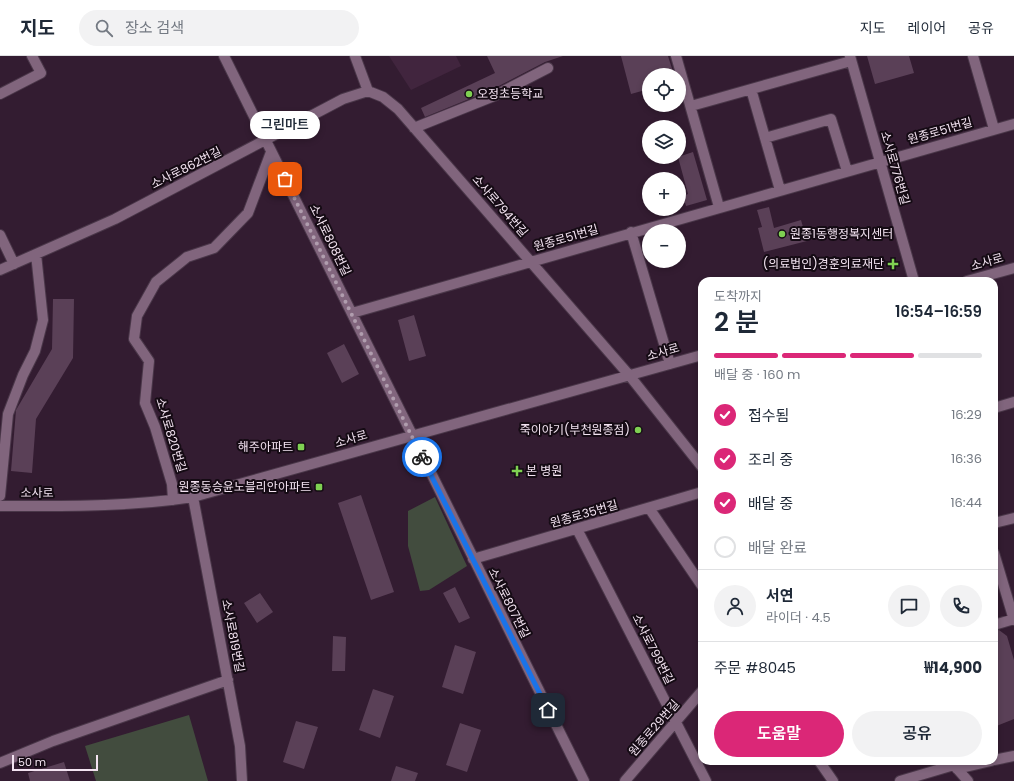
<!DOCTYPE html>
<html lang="ko">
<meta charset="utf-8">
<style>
:root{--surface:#fff;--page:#f2f2f3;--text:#1f2937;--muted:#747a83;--line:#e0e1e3;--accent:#db2777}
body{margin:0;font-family:Poppins,"Noto Sans KR",sans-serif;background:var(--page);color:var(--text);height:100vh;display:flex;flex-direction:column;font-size:15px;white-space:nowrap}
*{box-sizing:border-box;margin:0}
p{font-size:13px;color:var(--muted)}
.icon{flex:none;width:22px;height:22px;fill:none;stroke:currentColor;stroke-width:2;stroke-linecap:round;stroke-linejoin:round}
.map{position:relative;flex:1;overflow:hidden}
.drawer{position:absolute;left:698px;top:221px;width:300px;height:488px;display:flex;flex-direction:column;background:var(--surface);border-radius:12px;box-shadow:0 2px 6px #0003}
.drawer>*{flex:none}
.buttons{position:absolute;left:642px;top:12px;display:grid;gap:8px}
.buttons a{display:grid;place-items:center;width:44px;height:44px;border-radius:50%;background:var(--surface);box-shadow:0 2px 6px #0003;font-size:20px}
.scale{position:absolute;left:12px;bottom:10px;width:86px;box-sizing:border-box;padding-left:4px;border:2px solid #f3e3f1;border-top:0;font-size:11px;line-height:14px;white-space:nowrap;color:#f3e3f1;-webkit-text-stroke:3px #150b14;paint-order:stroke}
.pin{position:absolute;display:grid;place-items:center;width:34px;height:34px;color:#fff;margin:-17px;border-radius:8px;box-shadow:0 2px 6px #0006}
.courier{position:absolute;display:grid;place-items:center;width:40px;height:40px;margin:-20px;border:3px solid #1a73e8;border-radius:50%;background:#fff;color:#222;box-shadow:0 1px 5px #0007}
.bubble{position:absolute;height:28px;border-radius:14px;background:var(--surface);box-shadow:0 2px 6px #0003;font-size:13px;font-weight:600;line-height:28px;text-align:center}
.head em{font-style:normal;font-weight:600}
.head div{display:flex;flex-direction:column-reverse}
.head{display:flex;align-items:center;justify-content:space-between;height:68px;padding:0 16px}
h1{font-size:26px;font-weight:600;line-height:30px}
.bar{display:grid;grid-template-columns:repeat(4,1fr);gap:6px 4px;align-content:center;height:48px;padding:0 16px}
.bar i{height:5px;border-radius:3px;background:var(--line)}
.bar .selected{background:var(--accent)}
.bar p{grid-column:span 4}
.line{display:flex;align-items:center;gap:10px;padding:0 16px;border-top:1px solid var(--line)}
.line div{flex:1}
.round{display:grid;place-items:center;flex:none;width:42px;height:42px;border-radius:21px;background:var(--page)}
ol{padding:0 16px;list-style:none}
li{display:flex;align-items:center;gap:12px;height:44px}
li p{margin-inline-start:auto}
li .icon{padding:4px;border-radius:50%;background:var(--accent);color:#fff;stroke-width:4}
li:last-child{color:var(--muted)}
li i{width:22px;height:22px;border:2px solid var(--line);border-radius:50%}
.button{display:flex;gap:8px;margin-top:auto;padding:8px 16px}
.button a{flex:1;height:46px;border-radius:24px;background:var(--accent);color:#fff;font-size:16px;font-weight:600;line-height:46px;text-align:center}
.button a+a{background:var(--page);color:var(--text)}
header{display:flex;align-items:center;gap:24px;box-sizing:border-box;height:56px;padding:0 20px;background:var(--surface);border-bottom:1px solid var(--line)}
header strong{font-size:19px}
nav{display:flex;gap:22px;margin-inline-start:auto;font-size:14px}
.search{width:280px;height:36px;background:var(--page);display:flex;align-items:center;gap:10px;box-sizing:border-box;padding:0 14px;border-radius:22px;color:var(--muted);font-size:15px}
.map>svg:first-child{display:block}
</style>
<header>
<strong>지도</strong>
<div class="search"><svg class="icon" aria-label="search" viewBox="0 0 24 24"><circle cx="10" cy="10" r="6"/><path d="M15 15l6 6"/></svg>장소 검색</div>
<nav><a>지도</a><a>레이어</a><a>공유</a></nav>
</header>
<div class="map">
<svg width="1014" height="725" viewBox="0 0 1014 725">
<rect width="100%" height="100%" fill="#331c31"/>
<path fill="#41253e" d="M389 0H456L461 10 411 34Z"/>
<path fill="#424c3e" d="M435 441 467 510 429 534 420 535 408 490V455Z
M189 659 208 725H96L85 690Z"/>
<path fill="#5a4057" d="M487 0H563L545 6 491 34 425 61 421 52 495 17Z
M621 0H668L674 19H649V33L631 38Z
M867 0H909L914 17 875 28Z
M693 96 707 144 686 150 683 140 688 138 678 101Z
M769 151 774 172 801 164 807 185 764 196 758 172 762 171 757 154Z
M53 243H74L73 302 36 363 32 417 11 415 16 354 52 293Z
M414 259 426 300 409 305 398 264Z
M344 288 359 318 342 327 327 297Z
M361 439 394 536 371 544 338 447Z
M455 531 470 562 459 567 443 537Z
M260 537 273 556 257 567 244 547Z
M999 574 1007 580 1014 604V663L994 671V575Z
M333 580 346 581 345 615H332Z
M455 589 476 596 463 638 442 631Z
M373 633 394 640 380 682 359 674Z
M296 665 318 671 304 713 283 706Z
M460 667 481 674 467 716 446 709Z
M64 706 70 725H30L28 717Z
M396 710 418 717 415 725H391Z"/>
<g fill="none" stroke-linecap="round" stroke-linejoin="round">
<g stroke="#4a3749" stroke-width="12">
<path id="minor" d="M224 0 584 725
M355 0 368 35
M676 0 719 151
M850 0 914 225
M973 0 994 73
M751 33 780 134
M368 35 383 41 398 53 629 319 702 411
M0 38 41 17 32 0
M691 50 851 5
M414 72 494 40 548 12
M765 82 831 63 847 115
M631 176 670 308
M0 179 14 208
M0 214 115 163 343 43 368 35
M967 225 1014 212
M352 257 1014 68
M994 352 1014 346
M0 440 8 358 23 319 35 295 43 264 36 198
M193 441 240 690 242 725
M173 444 172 428 155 371 145 347 149 305 134 283 137 260 156 226 187 201 214 192 248 157 271 96
M0 450C64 450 129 451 193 441L702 299
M649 452 702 530
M994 467 1014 462
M577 473 706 725
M994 497 1014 564
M473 503 702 436
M994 569 1014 563
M994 704 1014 700
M819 705 833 725
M0 707 53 685 228 624
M953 708 968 725
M957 713 991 705
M625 725 702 635
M900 725 954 709"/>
</g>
<use href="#minor" stroke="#81657d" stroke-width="10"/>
</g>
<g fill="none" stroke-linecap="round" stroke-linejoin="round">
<path stroke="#b09dae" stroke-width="4" stroke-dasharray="0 7.2" d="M285 123 422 401"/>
<path stroke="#1a73e8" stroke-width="5" d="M422 401 548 654"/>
</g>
<g fill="#7fd052" stroke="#150b14" stroke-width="1.5">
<circle cx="469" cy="38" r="4"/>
<circle cx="782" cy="178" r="4"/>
<path d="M891 202h4v4h4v4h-4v4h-4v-4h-4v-4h4z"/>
<circle cx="638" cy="374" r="4"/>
<rect x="297" y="387" width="8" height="8" rx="2"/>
<path d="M515 409h4v4h4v4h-4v4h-4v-4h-4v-4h4z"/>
<rect x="315" y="427" width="8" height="8" rx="2"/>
</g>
<g text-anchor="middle" stroke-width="4" stroke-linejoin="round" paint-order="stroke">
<g font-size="12" fill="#f3e3f1" stroke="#150b14" text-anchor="end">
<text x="477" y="42" text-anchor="start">오정초등학교</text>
<text x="790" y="182" text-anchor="start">원종1동행정복지센터</text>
<text x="884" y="212">(의료법인)경훈의료재단</text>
<text x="630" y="378">죽이야기(부천원종점)</text>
<text x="293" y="395">해주아파트</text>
<text x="526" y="419" text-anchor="start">본 병원</text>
<text x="311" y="435">원종동승윤노블리안아파트</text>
</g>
<g font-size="12" fill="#f3e3f1" stroke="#150b14">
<text transform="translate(940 75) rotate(-16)" y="4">원종로51번길</text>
<text transform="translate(186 112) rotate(-27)" y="4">소사로862번길</text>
<text transform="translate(895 112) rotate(74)" y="4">소사로776번길</text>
<text transform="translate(500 150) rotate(49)" y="4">소사로794번길</text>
<text transform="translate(566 182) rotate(-16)" y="4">원종로51번길</text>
<text transform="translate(330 184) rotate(64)" y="4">소사로808번길</text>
<text transform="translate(987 206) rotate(-16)" y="4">소사로</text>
<text transform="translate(663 296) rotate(-16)" y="4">소사로</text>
<text transform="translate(171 379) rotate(73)" y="4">소사로820번길</text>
<text transform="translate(351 383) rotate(-16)" y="4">소사로</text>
<text x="37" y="441">소사로</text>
<text transform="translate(584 458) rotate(-16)" y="4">원종로35번길</text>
<text transform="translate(509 547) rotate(63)" y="4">소사로807번길</text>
<text transform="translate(233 580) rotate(79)" y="4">소사로819번길</text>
<text transform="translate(653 593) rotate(63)" y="4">소사로799번길</text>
<text transform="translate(654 672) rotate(-49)" y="4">원종로29번길</text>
</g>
</g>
</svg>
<div class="buttons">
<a><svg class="icon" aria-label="locate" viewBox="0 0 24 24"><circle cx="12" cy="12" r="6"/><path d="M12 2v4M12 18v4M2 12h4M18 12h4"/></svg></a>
<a><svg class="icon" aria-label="layers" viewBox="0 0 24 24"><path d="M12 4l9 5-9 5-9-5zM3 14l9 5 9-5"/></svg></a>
<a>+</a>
<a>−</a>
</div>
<div class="scale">50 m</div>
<div class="pin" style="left:285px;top:123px;background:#ea580c"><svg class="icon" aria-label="bag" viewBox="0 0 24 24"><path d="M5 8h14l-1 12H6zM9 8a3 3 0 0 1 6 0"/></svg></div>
<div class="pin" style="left:548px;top:654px;background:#1f2937"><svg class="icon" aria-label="home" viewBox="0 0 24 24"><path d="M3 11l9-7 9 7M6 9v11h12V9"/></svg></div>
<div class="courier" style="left:422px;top:401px"><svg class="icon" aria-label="bike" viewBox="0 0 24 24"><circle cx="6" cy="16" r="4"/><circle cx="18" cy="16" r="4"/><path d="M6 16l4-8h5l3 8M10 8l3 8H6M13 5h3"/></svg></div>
<div class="bubble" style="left:250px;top:55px;width:70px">그린마트</div>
<section class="drawer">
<div class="head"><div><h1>2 분</h1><p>도착까지</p></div><em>16:54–16:59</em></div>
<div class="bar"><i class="selected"></i><i class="selected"></i><i class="selected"></i><i></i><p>배달 중 · 160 m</p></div>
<ol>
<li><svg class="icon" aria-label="check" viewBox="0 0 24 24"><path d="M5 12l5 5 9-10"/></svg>접수됨<p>16:29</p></li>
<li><svg class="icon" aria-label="check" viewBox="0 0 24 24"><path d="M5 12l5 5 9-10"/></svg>조리 중<p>16:36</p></li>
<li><svg class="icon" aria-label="check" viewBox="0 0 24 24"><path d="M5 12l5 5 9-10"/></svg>배달 중<p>16:44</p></li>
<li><i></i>배달 완료</li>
</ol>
<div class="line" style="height:72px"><a class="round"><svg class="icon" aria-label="person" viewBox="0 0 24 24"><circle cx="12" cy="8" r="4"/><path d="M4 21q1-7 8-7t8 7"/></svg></a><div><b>서연</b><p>라이더 · 4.5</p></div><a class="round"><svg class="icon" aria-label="chat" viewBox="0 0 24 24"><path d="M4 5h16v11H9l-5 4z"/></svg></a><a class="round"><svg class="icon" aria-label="phone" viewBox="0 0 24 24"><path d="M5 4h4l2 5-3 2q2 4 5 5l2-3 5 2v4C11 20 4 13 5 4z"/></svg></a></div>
<div class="line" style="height:52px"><div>주문 #8045</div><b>₩14,900</b></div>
<div class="button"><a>도움말</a><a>공유</a></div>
</section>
</div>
